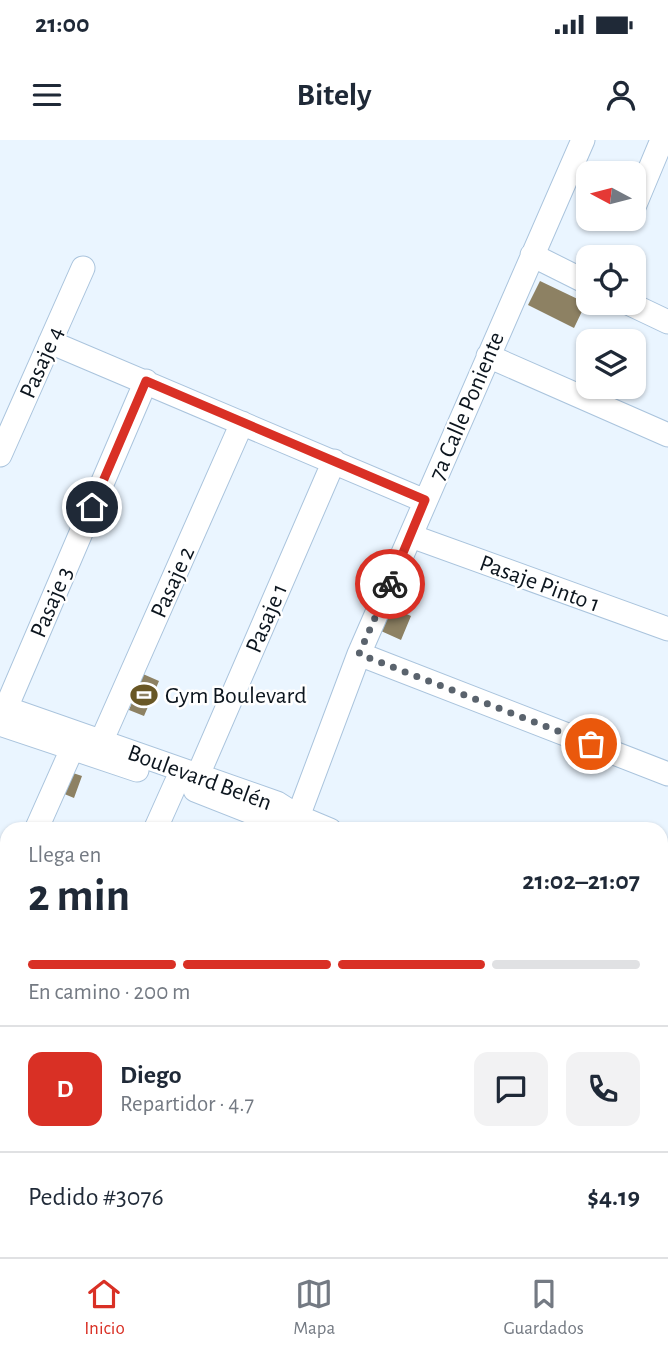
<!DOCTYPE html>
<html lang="es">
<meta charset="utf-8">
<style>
:root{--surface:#fff;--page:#f2f2f3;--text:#1f2937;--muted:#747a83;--line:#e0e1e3;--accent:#d93025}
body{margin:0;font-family:"Alegreya Sans",sans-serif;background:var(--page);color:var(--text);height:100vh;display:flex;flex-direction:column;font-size:26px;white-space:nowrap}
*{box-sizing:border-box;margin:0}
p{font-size:23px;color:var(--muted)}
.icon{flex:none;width:38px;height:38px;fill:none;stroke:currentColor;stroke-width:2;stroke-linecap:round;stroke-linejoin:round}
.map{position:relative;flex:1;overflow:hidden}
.drawer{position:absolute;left:0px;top:682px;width:668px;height:436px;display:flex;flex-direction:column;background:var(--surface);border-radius:21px 21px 0 0;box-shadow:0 2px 5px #0004}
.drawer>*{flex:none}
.needle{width:46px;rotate:277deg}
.fabs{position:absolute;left:576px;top:21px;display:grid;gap:14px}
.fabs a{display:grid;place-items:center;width:70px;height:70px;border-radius:14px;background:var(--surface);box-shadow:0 2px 5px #0004;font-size:35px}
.pin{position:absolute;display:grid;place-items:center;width:60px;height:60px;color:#fff;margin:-30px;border:4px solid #fff;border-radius:50%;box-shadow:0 2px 7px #0007}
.courier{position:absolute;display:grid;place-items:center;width:70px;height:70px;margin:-35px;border:5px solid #d93025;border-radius:50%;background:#fff;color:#222;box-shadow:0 2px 9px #0007}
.head em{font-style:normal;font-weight:600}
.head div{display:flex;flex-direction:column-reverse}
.head{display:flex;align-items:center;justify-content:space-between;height:119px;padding:0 28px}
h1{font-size:46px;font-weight:600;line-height:52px}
.bar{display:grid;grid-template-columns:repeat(4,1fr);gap:10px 7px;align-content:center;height:84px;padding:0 28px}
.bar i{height:9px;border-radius:5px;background:var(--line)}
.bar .current{background:var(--accent)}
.bar p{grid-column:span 4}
.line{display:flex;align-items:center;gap:18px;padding:0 28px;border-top:2px solid var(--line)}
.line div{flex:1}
.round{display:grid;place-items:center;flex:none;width:74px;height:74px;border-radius:14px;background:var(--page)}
.status{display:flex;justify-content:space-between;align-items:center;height:49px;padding:0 35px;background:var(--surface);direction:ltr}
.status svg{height:19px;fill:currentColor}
header{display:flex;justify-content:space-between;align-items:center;height:91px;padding:0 28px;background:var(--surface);font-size:32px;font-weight:600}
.tab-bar{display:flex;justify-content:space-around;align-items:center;height:98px;border-top:2px solid var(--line);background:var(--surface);font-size:19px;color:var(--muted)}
.tab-bar a{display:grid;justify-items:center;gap:4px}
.tab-bar .current{color:var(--accent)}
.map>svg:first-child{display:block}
</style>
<div class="status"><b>21:00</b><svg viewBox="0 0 49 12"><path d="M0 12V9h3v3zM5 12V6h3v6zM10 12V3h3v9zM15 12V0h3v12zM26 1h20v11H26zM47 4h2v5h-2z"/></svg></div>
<header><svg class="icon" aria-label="menu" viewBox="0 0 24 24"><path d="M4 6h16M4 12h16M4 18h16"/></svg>Bitely<svg class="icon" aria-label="person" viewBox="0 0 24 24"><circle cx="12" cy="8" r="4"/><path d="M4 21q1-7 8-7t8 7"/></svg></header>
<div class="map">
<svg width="668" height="1117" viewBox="0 0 668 1117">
<rect width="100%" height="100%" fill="#eaf5ff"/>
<path fill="#8d8163" d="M540 141 586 163 574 188 528 165Z
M391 467 411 476 401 500 381 491Z
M143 534 159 541 144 576 129 570Z
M70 632 82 636 74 658 62 653Z"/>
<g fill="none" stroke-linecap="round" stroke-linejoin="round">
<g stroke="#aac4dd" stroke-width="25">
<path id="minor" d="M634 67 662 0
M532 115 588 143
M628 163 668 182
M50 202 425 361
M488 216 668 295
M0 315 83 128
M411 396 668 489
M359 514 668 634
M0 566 277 663 299 677 330 690
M6 568 146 241
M0 584 137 630
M101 602 242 283
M198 635 334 321
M195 650 271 680 299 677
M36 690 72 609
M155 690 176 643
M293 690 359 514 583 0
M0 771 7 755
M662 818 668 821
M6 1032 7 1029
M104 1117 106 1111
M243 1117 245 1111
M376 1117 379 1111"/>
</g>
<use href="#minor" stroke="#fff" stroke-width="23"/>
</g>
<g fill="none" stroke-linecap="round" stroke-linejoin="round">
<path stroke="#5a636d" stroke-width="7" stroke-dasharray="0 12.6" d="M390 444 359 514 591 604"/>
<path stroke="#d93025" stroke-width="9" d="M92 367 146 241 425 360 390 444"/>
</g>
<defs>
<g id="stadium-bare" transform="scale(2.1)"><path d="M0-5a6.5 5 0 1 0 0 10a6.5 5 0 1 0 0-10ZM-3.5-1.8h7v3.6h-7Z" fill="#695725" stroke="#fff" stroke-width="2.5" paint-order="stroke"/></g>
</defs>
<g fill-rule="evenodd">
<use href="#stadium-bare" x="144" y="555"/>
</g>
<g text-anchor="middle" stroke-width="5" stroke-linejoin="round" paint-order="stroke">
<g font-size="24" fill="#0c151e" stroke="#fff">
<text transform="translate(41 222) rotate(-66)" y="8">Pasaje 4</text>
<text transform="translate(466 266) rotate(-67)" y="8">7a Calle Poniente</text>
<text transform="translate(172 442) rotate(-66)" y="8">Pasaje 2</text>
<text transform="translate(540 443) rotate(20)" y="8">Pasaje Pinto 1</text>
<text transform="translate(51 462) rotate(-67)" y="8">Pasaje 3</text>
<text transform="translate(266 478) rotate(-67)" y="8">Pasaje 1</text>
<text transform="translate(200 637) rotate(20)" y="8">Boulevard Belén</text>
</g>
<g font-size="24" fill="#0c151e" stroke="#fff" text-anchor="start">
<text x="165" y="563">Gym Boulevard</text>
</g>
</g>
</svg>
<div class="fabs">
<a><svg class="needle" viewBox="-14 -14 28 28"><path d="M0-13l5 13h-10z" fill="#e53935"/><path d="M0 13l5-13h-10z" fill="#747a83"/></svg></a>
<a><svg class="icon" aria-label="locate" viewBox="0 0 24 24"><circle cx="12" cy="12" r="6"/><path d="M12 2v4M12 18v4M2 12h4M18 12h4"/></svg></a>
<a><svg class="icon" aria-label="layers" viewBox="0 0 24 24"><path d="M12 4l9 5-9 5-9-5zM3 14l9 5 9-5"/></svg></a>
</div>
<div class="pin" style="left:591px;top:604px;background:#ea580c"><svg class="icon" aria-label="bag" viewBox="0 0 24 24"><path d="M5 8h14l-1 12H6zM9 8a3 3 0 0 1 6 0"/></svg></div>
<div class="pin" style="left:92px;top:367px;background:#1f2937"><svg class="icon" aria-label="home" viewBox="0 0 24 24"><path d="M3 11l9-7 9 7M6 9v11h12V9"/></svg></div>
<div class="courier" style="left:390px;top:444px"><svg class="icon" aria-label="bike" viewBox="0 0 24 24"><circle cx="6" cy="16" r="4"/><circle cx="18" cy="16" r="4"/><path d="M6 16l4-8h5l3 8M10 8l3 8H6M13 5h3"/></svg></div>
<section class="drawer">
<div class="head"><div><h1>2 min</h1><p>Llega en</p></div><em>21:02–21:07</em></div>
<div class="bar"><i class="current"></i><i class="current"></i><i class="current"></i><i></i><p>En camino · 200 m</p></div>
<div class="line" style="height:126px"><b class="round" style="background:var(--accent);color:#fff">D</b><div><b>Diego</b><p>Repartidor · 4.7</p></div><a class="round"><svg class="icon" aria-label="chat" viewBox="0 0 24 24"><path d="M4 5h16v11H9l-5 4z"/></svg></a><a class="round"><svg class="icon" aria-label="phone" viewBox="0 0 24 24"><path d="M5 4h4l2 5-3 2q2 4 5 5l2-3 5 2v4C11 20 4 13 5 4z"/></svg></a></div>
<div class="line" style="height:91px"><div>Pedido #3076</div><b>$4.19</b></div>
</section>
</div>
<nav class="tab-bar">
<a class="current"><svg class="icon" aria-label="home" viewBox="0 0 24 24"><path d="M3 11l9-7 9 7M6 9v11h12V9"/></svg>Inicio</a>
<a><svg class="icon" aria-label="map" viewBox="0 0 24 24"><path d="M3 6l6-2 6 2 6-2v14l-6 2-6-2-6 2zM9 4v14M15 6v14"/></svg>Mapa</a>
<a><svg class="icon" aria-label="saved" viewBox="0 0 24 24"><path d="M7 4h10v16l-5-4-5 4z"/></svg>Guardados</a>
</nav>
